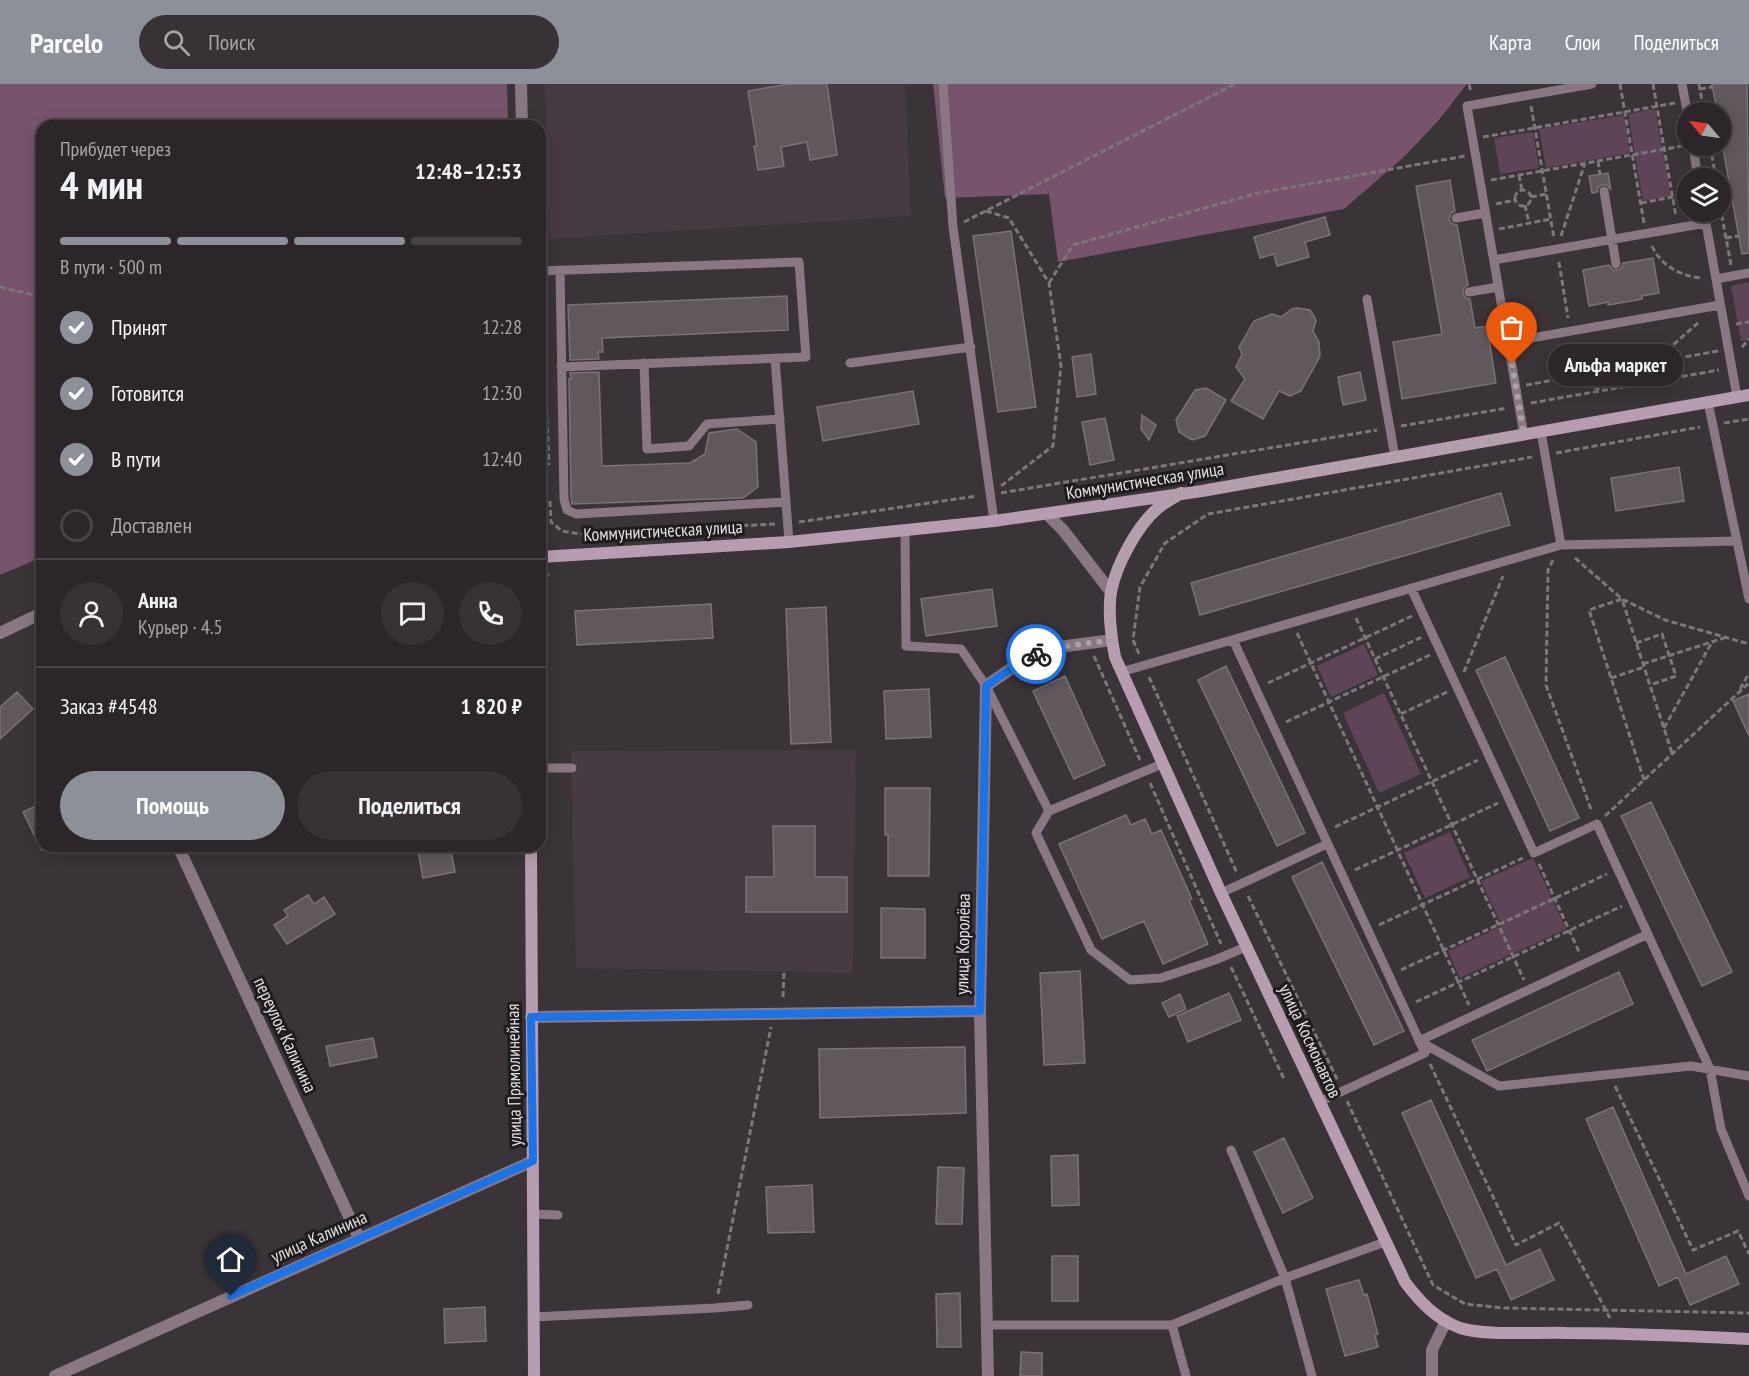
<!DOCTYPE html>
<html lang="ru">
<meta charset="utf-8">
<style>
:root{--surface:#2c262a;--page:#383236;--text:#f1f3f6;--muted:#a6a5a8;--line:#484347;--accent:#8c9099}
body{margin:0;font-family:"PT Sans Narrow",sans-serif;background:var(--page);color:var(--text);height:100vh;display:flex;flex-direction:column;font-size:22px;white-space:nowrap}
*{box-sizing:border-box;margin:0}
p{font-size:20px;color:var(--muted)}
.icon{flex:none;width:33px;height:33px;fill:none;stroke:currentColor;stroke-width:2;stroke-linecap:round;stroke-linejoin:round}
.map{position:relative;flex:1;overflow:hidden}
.sheet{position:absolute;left:36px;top:36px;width:510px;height:732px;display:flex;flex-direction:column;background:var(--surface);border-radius:18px;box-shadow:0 3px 15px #0003,0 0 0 2px var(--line)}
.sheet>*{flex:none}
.needle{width:39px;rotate:299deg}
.tools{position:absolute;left:1677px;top:18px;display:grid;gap:12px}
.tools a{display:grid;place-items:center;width:54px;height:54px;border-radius:50%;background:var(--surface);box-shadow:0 3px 15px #0003,0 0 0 2px var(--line);font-size:30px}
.pin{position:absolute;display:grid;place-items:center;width:51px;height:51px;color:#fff;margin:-62px -26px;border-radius:50% 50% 50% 0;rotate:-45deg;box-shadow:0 0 6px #0007}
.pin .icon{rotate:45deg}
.courier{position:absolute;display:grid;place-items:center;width:60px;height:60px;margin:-30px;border:4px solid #1a73e8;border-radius:50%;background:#fff;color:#222;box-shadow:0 2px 8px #0007}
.bubble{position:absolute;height:42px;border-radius:21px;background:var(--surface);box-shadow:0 3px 15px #0003,0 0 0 2px var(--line);font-size:20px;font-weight:700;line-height:42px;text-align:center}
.summary em{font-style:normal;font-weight:700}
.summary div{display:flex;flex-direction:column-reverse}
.summary{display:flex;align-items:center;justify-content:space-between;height:102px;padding:0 24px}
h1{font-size:39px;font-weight:700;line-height:45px}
.bar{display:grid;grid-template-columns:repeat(4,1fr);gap:9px 6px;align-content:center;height:72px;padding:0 24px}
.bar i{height:8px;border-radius:4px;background:var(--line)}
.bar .selected{background:var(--accent)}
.bar p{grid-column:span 4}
.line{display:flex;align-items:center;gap:15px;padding:0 24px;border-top:2px solid var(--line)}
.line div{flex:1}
.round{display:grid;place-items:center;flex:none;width:63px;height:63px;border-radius:32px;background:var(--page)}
ol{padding:0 24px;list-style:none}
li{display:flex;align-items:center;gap:18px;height:66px}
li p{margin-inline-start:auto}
li .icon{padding:6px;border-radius:50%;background:var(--accent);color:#fff;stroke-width:4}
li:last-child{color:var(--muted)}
li i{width:33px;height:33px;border:3px solid var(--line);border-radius:50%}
.button{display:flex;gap:12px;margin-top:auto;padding:12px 24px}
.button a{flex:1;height:69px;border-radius:36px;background:var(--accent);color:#fff;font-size:24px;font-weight:700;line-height:69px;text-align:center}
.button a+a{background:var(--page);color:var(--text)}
header{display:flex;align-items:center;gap:36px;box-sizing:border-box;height:84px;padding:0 30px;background:var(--accent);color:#fff}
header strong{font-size:28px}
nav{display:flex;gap:33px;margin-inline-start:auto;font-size:21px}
.search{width:420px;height:54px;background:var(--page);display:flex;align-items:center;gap:15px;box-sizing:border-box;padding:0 21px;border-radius:33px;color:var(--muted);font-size:22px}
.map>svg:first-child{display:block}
</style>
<header>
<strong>Parcelo</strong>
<div class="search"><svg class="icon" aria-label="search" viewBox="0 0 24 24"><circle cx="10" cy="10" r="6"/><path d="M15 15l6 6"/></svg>Поиск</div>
<nav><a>Карта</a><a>Слои</a><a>Поделиться</a></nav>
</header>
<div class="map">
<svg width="1749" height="1292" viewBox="0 0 1749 1292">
<rect width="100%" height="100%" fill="#3a3338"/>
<path fill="#473b43" d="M545 0H905L911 132 549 155Z
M856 666 853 889 576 884 571 667Z"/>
<path fill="#5f4457" d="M1655 25 1671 112 1643 117 1628 30Z
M1624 31 1630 69 1546 84 1539 45Z
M1533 48 1539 84 1500 90 1494 54Z
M1749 198V256L1741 257 1731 202Z
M1364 560 1378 591 1331 613 1317 582Z
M1384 609 1421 690 1379 709 1343 629Z
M1450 748 1470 793 1425 814 1404 769Z
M1533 774 1566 845 1460 894 1448 867 1502 842 1481 797Z"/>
<path fill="#77546c" d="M0 0H507L508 42H42V473L0 491Z
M933 0H1467L1438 37 1405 72 1344 125 1058 178 1049 110 945 114Z"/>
<path fill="#60585d" stroke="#7a7277" stroke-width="1.5" d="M789 0H827L837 71 810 76 807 58 781 63 784 82 758 86 754 62H757L748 7Z
M1712 0H1747L1749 169 1742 170 1720 48V28H1717Z
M1608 89 1611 106 1607 101H1602L1598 104 1597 108 1592 109 1589 92Z
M1450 96 1455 127 1451 129 1449 135 1451 139 1457 141 1468 201 1463 205V210L1466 214 1470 215 1475 244 1487 242 1496 299 1402 315 1393 258 1442 250 1416 102Z
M1325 133 1330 151 1305 158 1309 173 1277 182 1274 170 1260 174 1254 153Z
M1011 147 1036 323 998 328 973 152Z
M1653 174 1659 209 1642 212V215L1608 221V218L1589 222 1583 186 1609 181 1613 186H1618L1622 183 1623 179Z
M787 212 788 246 602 254 603 268H598L599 275 570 276 568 221Z
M1297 224 1310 226 1314 232 1316 237 1313 247 1319 258 1320 272 1301 307 1290 312 1279 307 1263 335 1231 317 1245 295 1236 283 1242 270 1239 263 1254 237 1272 230 1281 233 1292 225Z
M1091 270 1096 310 1077 313 1072 273Z
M599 288 602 382 690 379 705 370 709 349 737 345 756 358 758 403 743 414 572 420 571 414 569 295 571 294 570 289Z
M1360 288 1366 316 1343 321 1338 293Z
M1206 304 1226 316 1205 352 1192 356 1179 348 1176 336 1195 306Z
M913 307 919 340 823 357 817 323Z
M1142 331 1156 341 1149 356 1141 345Z
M1105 334 1114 376 1090 381 1082 338Z
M1679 383 1684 417 1616 427 1611 394Z
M1501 409 1510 441 1200 531 1191 499Z
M992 505 997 542 926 552 921 515Z
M711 520 713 554 577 561 575 527Z
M826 523 831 658 791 660 786 525Z
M1505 573 1579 734 1550 747 1476 586Z
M1226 582 1305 749 1277 762 1198 596Z
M1065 592 1105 681 1074 695 1033 607Z
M929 605 931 653 886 655 884 607Z
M17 608 33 625 0 655V623Z
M1749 610V652L1733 617Z
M885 704H930L929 792H888V751H885Z
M1651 718 1732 888 1702 902 1621 732Z
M42 719V767L23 728Z
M1126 731 1131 741 1145 735 1152 750 1161 746 1192 815 1189 816 1208 860 1163 880 1144 837 1102 855 1059 760Z
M773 742H815V793H847V828H746V793H774Z
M417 762H450L455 788 423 794Z
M1322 778 1404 947 1374 961 1292 793Z
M308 811 314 820 324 813 335 830 287 860 274 841 288 832 284 826Z
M881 824 925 825V874H881Z
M1080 887 1085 979 1044 981 1040 889Z
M1619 888 1633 920 1487 987 1472 956Z
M1229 909 1241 936 1188 958 1177 932Z
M1180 910 1186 925 1169 933 1162 919Z
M373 954 377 973 330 982 326 962Z
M965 963 966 1029 820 1034 819 965Z
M1431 1016 1506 1181 1540 1165 1554 1196 1511 1216 1497 1185 1476 1194 1402 1029Z
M1613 1023 1686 1190 1726 1172 1739 1200 1690 1221 1678 1193 1659 1202 1586 1035Z
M1284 1054 1313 1114 1283 1129 1254 1068Z
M1078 1071 1079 1121 1052 1122 1051 1072Z
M938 1083 964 1084 962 1140H936Z
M812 1101 814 1148 768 1149 766 1103Z
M1052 1172H1078V1217H1052Z
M1359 1196 1364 1211 1367 1210 1378 1250 1375 1251 1378 1263 1345 1272 1326 1205Z
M960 1209 961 1263H937L936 1210Z
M485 1223 486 1257 445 1259 444 1225Z
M1021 1268 1042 1269V1292H1020Z"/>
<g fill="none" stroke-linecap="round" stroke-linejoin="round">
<path stroke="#7d767b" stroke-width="3" stroke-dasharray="6 3" stroke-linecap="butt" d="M1469 0 1471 8
M1620 0 1644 139
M1653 0 1676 133
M1699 0 1704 28
M1700 5 1712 3
M1531 22 1554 154
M1720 51H1721
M1483 53 1675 19
M1710 62 1716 94
M1598 77 1600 90
M1519 91 1522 106
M1491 96 1682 62
M1720 102 1730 100
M1515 114a8 8 0 1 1 16 0a8 8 0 1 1-16 0Z
M1531 113 1547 110
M1641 119 1688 110
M1496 120 1515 116
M1525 121 1529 139
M1720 122 1731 181
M986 127 1009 134 1049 199 1061 282 1053 362 1001 402
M964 138 1235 0
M1499 145 1551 135
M1561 152 1585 79
M1726 154 1738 152
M1652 162C1660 181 1682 193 1702 194
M1559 178 1568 234
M541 199 549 381
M1049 199 1073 161 1258 109 1465 72
M0 203 42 213
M1736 240 1749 238
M1573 258 1578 292 1599 306
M1742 263 1749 255
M1526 301 1718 267
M1626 302 1698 239
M1531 319 1719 286
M1724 339 1749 335
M1401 342 1507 324
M1556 369 1700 343
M1001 409 1377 346
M550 417 551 438 562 447 580 450 775 440
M799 438 977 412
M1575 474 1622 515 1665 536 1749 560
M1553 476 1548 486 1546 601 1592 728
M1356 534 1524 896
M1297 549 1469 921
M1636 559 1662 550 1676 592 1650 601
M1139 570 1133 556 1140 503 1165 459 1208 430 1532 373
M1094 572 1140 676
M1375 575 1422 553
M1643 580 1727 553
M1464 588 1503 492
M1149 593 1237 789
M1611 594 1644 583
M1268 599 1412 532
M1740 605 1749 589
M1401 630 1447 608
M1286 638 1430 571
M1664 644 1712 558
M540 646 541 499 545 493 551 489
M1644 696 1589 526 1622 515 1672 669
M1150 699 1221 860
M1605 732 1749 599
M1335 743 1478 676
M1539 780 1580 870
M1355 786 1498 719
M1248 812 1338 997
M1379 841 1523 774
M1231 883 1284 995
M1401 886 1607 790
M783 913 784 888
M1416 918 1622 822
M1430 980 1516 1161 1559 1139 1610 1234
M1615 1002 1693 1166 1738 1147 1749 1170
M1347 1017 1433 1201 1465 1220 1504 1224 1749 1229
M718 1210 771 943"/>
<path stroke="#897883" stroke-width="9" d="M943 0 953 143 994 437
M1682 0 1688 32
M1693 62 1698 94
M1604 107 1616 180
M1704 128 1737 313
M1456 134 1485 129
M1494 176 1706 139
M560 186 564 415 567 426 576 430 786 418
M540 187 799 178 806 273 561 283
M1716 195 1749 189
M1469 208 1498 203
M1367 215 1395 373
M1508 258 1720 221
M775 274 789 458
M644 279 647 365 689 362 707 340 780 335
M850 279 971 263
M1708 318 1749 515
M1541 348 1561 461
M1524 351 1467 22 1592 0
M905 446 906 562 961 565 986 602 1049 727 1162 680
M1411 504 1534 769 1597 740 1710 985 1721 1045 1749 1112
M1233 556 1425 969 1319 1018
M1121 588 1561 461 1736 457
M540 684H572
M1049 727 1036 749 1091 866 1130 896 1161 894 1215 876 1246 863
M1221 809 1327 760
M1419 957 1499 1002 1691 982 1749 992
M1419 957 1648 850
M1231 1066 1285 1194 1312 1292
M533 1130 558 1131
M533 1233 715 1224 748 1221
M987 1241H1172L1285 1194 1385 1158
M1172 1241 1186 1292"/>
<path stroke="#897883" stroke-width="12" d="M521 0 522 42
M1047 430 1063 446 1111 508
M0 549 42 529
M178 762 359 1154
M531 933 980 927
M55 1292 533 1077
M988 1292 980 927 986 602 1028 573 1059 563 1112 556
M1432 1292V1266L1446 1237"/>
<path stroke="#b79daf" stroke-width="12" d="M1181 409C1174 414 1165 418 1158 424 1137 442 1116 481 1111 508 1108 526 1111 554 1115 573L1221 809 1405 1198C1420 1218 1436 1235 1460 1244 1483 1252 1540 1248 1566 1249 1627 1249 1688 1252 1749 1255
M540 473 789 458 994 437 1202 407 1749 311
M531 762 534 1292"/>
</g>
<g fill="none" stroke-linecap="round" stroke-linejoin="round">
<path stroke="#a8a3a6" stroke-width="6" stroke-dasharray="0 10.8" d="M1036 570 1059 563 1112 556C1111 541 1110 525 1111 510 1114 475 1148 425 1179 410 1186 407 1195 408 1202 407L1524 351 1512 280"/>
<path stroke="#1a73e8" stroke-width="8" d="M231 1212 533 1077 531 933 980 927 986 602 1028 573 1036 570"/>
</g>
<g text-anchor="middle" stroke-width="6" stroke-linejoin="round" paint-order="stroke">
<g font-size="18" fill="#e4dfe2" stroke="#1f1c1e">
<text transform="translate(1145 397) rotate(-9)" y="6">Коммунистическая улица</text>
<text transform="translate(663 447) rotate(-3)" y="6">Коммунистическая улица</text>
<text transform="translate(963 860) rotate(-89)" y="6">улица Королёва</text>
<text transform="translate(285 951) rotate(65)" y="6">переулок Калинина</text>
<text transform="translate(1310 957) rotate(65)" y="6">улица Космонавтов</text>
<text transform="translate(514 991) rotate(-91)" y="6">улица Прямолинейная</text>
<text transform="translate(319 1153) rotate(-24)" y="6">улица Калинина</text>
</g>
</g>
</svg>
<div class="tools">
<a><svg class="needle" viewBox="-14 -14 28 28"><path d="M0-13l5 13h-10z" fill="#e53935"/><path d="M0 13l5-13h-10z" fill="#a6a5a8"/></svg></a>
<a><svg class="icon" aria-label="layers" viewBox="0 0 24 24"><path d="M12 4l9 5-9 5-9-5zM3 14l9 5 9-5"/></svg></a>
</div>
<div class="pin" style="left:1512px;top:280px;background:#ea580c"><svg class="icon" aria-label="bag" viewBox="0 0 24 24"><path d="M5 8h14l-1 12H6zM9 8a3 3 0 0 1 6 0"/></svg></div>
<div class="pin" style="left:231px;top:1212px;background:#1f2937"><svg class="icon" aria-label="home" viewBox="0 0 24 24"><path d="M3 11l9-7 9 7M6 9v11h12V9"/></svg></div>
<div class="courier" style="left:1036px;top:570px"><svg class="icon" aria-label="bike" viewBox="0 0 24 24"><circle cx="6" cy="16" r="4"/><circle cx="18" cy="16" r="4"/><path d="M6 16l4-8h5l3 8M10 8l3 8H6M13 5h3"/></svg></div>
<div class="bubble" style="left:1548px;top:260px;width:135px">Альфа маркет</div>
<section class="sheet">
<div class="summary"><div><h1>4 мин</h1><p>Прибудет через</p></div><em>12:48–12:53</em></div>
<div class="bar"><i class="selected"></i><i class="selected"></i><i class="selected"></i><i></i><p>В пути · 500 m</p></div>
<ol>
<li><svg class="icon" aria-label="check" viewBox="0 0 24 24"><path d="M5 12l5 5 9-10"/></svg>Принят<p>12:28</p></li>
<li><svg class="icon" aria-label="check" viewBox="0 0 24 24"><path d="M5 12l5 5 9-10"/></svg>Готовится<p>12:30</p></li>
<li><svg class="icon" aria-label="check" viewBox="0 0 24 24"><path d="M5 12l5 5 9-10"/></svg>В пути<p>12:40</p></li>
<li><i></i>Доставлен</li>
</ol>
<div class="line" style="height:108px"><a class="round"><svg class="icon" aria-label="person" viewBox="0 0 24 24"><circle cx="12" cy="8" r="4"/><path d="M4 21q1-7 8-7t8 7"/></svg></a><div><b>Анна</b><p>Курьер · 4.5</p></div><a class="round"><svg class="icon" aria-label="chat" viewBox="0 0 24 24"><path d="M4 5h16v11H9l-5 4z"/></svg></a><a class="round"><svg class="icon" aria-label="phone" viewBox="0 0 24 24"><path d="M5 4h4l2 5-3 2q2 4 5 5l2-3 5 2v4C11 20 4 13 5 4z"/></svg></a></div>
<div class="line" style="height:78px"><div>Заказ #4548</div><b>1 820 ₽</b></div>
<div class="button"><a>Помощь</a><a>Поделиться</a></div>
</section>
</div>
